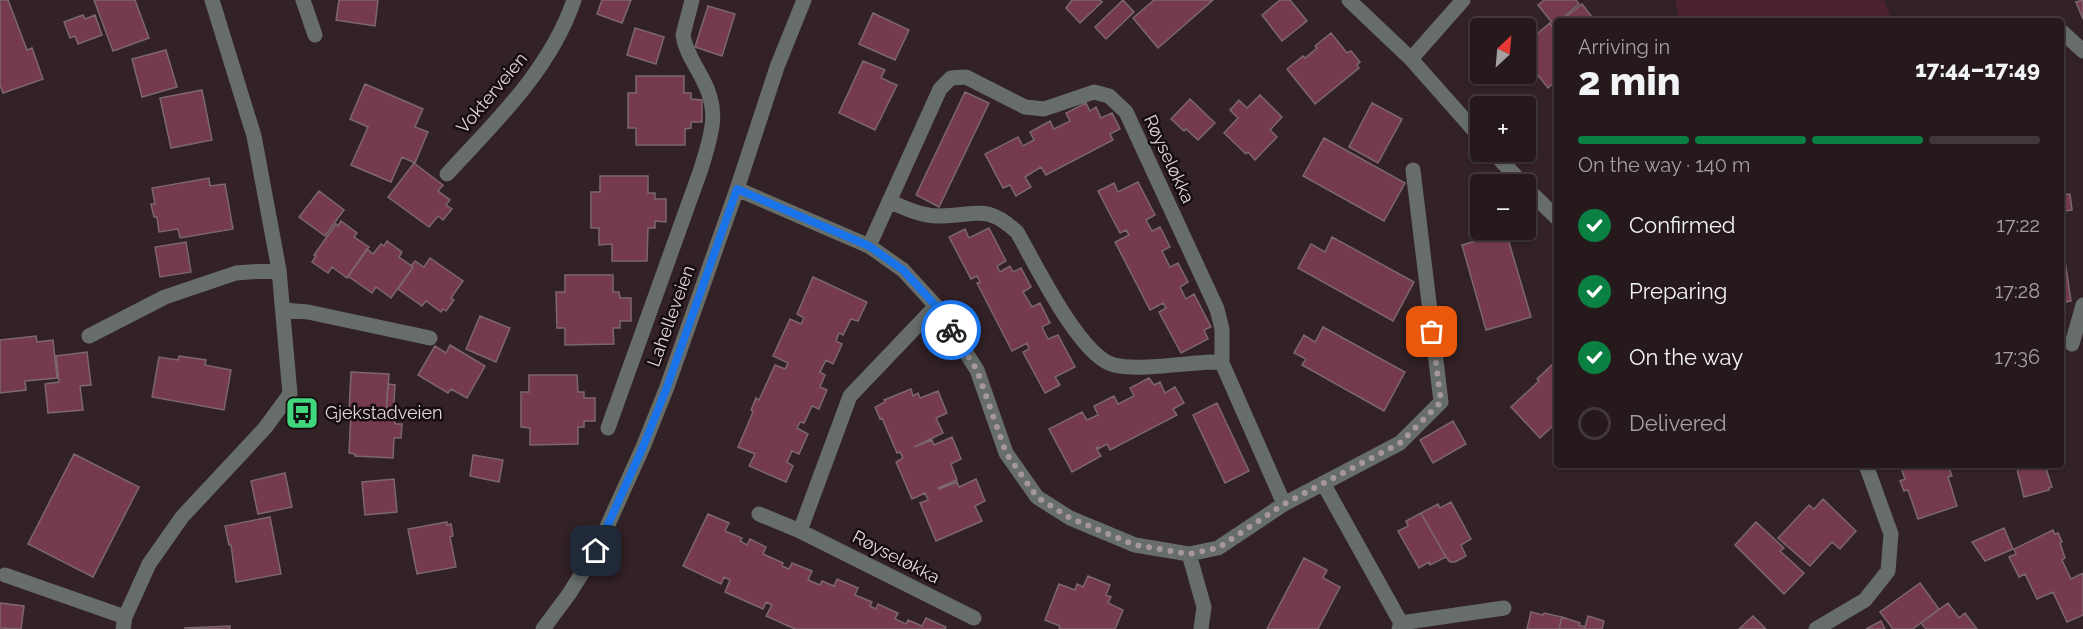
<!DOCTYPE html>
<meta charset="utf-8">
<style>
:root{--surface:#26191c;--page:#322629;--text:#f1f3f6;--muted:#a4a0a3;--line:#42383b;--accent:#0b8043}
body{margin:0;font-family:Raleway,sans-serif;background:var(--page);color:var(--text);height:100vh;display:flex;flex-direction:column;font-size:22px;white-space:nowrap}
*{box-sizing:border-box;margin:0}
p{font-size:20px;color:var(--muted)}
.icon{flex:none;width:33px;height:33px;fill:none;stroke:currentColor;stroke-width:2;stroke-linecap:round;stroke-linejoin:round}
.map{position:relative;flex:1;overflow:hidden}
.sheet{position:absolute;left:1554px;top:18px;width:510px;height:450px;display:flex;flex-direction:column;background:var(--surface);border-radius:6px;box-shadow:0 2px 4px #0004,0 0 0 2px var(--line)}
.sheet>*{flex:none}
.needle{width:39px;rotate:26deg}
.tools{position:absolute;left:1470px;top:18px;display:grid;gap:12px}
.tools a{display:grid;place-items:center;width:66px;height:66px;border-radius:6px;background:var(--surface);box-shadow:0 2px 4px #0004,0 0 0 2px var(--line);font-size:30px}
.pin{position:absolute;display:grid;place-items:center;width:51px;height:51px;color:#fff;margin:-26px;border-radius:12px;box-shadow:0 3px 9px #0006}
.courier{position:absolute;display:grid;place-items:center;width:60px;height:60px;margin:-30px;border:4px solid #1a73e8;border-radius:50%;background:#fff;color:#222;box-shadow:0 2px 8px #0007}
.head em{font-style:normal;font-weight:800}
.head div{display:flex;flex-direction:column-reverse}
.head{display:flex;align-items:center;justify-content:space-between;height:102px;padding:0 24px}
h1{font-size:39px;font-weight:800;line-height:45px}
.bar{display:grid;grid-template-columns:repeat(4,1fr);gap:9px 6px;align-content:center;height:72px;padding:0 24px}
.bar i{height:8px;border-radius:4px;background:var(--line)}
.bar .selected{background:var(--accent)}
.bar p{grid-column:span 4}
ol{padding:0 24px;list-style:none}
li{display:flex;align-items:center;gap:18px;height:66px}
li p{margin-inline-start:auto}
li .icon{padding:6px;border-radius:50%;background:var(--accent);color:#fff;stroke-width:4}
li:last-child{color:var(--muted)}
li i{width:33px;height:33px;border:3px solid var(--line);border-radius:50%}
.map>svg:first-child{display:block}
</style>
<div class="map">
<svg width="2083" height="629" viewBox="0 0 2083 629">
<rect width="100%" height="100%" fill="#322125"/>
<path fill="#4d222f" d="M1675 0H1884L1892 21H1680Z"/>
<path fill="#753b4c" stroke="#7c676c" stroke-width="1.5" d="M0 0H8L27 50 32 48 43 79 3 93 0 85Z
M94 0H135L149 38 113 51Z
M339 0H378L375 26 336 20Z
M602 0H631L622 23 597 14Z
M1072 0H1100L1102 2 1080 23 1066 8Z
M1123 0 1134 12 1106 39 1095 27Z
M1154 0H1213L1158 48 1133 18Z
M1280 0H1290L1307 21 1282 41 1262 15Z
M1544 0H1576L1579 4 1554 25 1538 5Z
M2083 0V19L2076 2Z
M1582 4 1595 21H1561Z
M708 6 735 14 722 56 695 47Z
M873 13 909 30 895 60 859 44Z
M83 15 85 19 95 15 102 35 78 44 75 36 70 38 64 22Z
M1550 23 1553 28 1557 25V80L1548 88 1526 60V43Z
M635 28 664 37 656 64 627 55Z
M1331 33 1347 53 1351 51 1360 62 1357 65 1359 68 1315 104 1287 69 1303 56 1305 58 1317 48 1315 46Z
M166 50 177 87 142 97 132 59Z
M863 61 885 70 881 78 897 85 875 130 839 113Z
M636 76H684V93H691V99L702 100V122H691V128L685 129V145H636V128H628V93H636Z
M365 84 423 109 415 127 428 132 415 163 402 157 391 182 351 165 368 127 350 119Z
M202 90 212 140 171 148 160 98Z
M965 92 989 103 939 207 916 195Z
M1260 95 1282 117 1270 130 1277 137 1255 160 1248 152 1246 154 1224 133 1238 118 1230 110 1239 100 1247 108Z
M1190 99 1215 123 1198 140 1186 129 1184 131 1171 119Z
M1086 103 1090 111 1096 107 1101 118 1112 113 1120 129 1110 134 1113 140 1046 175 1041 167 1036 170 1025 177 1031 187 1016 196 1010 185 1003 188 985 154 1018 137 1023 146 1034 140 1030 132 1050 121 1054 129 1070 121 1066 113Z
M1372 103 1402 119 1378 163 1349 147Z
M1324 138 1405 183 1384 221 1303 176Z
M414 163 443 185 438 191 450 200 446 205 452 209 443 220 438 216 429 227 388 197Z
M600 176H648V193H655V199H666V222L655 221V228H648L647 261H612V244L599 245V228H591V192H600Z
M209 178 210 186 225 184 233 229 180 238 178 229 159 232 157 217H154L151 204H155L152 188Z
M1138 182 1155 215 1146 220 1152 231 1160 227 1170 247 1162 251 1170 267 1178 263 1188 282 1180 287 1186 299 1194 294 1211 327 1204 330 1208 339 1181 353 1159 312 1166 308 1163 303 1150 310 1115 242 1129 235 1126 230 1120 233 1098 191 1114 183 1118 192Z
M319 191 344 210 325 236 299 217Z
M2061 193V195L2070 194 2072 210 2064 211 2065 220 2061 221Z
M341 221 357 233 354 237 369 247 347 278 332 267 328 273 312 262 316 256 314 255 336 224 338 226Z
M989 228 1006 261 997 266 1000 272 1010 266 1013 272 1021 268 1031 287 1023 292 1032 307 1040 303 1050 323 1042 327 1048 339 1058 335 1075 367 1055 377 1060 385 1045 393 1023 352 1029 349 1027 343 1012 351 977 283 980 282 977 276 971 279 949 237 965 229 969 238Z
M1506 232 1531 317 1486 330 1462 245Z
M1332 237 1414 282 1393 321 1298 268 1311 244 1325 252Z
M387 241 402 252 399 257 413 267 391 298 376 287 372 293 348 276 367 249 373 254 381 244 384 246Z
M186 242 191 272 160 277 155 247Z
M430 258 463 281 451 298 454 300 446 311 443 309 441 312 426 301 422 306 398 289 413 267 411 266 415 261 424 267Z
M2065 261 2071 301 2061 303V262Z
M565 275H613V292H619L620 298H631V321H620V328H613L614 344 565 345V328H557L556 292H565Z
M813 277 867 302 858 321 851 319 843 335 839 333 836 341 842 344 833 364 826 360 820 372 825 375 820 387 827 390 819 409 812 406 804 423 800 422 797 428 808 434 799 454 792 451 787 462 793 466 786 482 749 466 755 454 738 447 753 412 751 410 756 398 759 400 775 365 785 369 788 363 773 356 790 319 801 324 804 318 797 314Z
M480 316 510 328 496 362 466 349Z
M1323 327 1405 372 1384 411 1302 365 1306 359 1294 353 1304 335 1315 342Z
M36 336 37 342 53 340 57 378 25 381 26 390 0 393V340Z
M450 345 485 366 467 398 451 389 448 393 418 375 435 346 446 353Z
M87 352 91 385 80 386 83 410 48 413 45 384 59 382 56 356Z
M179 356 206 360 205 365 231 370 224 410 152 397 159 357 178 360Z
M1557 360V422L1540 438 1511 407 1539 381 1537 379Z
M351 372 389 374 386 415 349 413Z
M529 375H577L578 392H584V398H595V421H584V427H578V444L530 445V428L521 427V392H529Z
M1149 378 1154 385 1160 382 1165 393 1175 387 1184 403 1173 409 1177 415 1110 450 1107 444 1098 449V447L1096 448 1101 456 1072 472 1049 429 1082 412 1087 420 1098 415 1094 406 1114 396 1118 404 1134 396 1130 388Z
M388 384 395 385 393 418H395V424H402L401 438H394L393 458 355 456V454L349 453 351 413 386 415Z
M911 389 913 396 918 393 920 398 938 391 947 413 936 418 943 433 914 447 932 440 934 445 952 437 961 459 951 464 957 480 938 488 939 489 957 482 959 487 976 479 985 501 975 506 982 521 936 541 920 503 928 500 925 493 912 499 896 462 903 458 900 452 897 453 882 418 880 419 875 407 885 402 884 400Z
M1217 403 1249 471 1225 483 1193 415Z
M1453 421 1466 444 1433 463 1420 440Z
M74 454 139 487 93 577 28 544Z
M473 455 503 460 499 482 470 476Z
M1900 465H1948L1952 476 1948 477 1957 506 1918 519 1908 490 1904 491 1900 481 1905 479Z
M2016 465H2045L2052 487 2049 488V490L2024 497Z
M285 473 292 507 258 514 251 481Z
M394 479 397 512 365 515 362 482Z
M1823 499 1856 531 1840 549 1832 542 1810 566 1778 538 1809 505 1814 509Z
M1451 502 1471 539 1461 545 1466 556 1455 562H1450L1446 557 1421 513 1438 504 1440 508Z
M1421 513 1446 557 1430 565 1429 562 1419 568 1398 531 1408 526 1406 521Z
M708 514 729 523 725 531 742 538 740 541 747 545 750 539 766 547 763 554 783 563 782 566 789 569 792 563 812 571 808 580 820 585 822 581 834 586 837 579 858 588 855 595 872 602 870 606 876 609 878 604 898 613 895 619 906 624 908 620 922 626 926 618 946 627 945 629H795L766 616 772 605 766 602 763 609 725 592 730 580 724 577 721 584 683 566Z
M270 517 281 574 236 582 231 545H229L225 526Z
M447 522V525L451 524 453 536 450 537 456 567 417 574 408 529Z
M1756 522 1784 548 1780 551 1804 573 1784 594 1735 545Z
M2004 528 2013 549 1985 561 1972 542Z
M2053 530 2055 534 2058 533 2062 542 2060 543 2065 558 2062 560 2071 579 2083 573V615L2067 622 2053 592 2037 599 2025 574 2019 577 2009 557 2016 554 2014 549Z
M1304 558 1327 570 1323 578 1340 587 1318 629H1267Z
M1088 576 1110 585 1106 595 1111 597 1108 603 1123 610 1115 629H1059L1060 626 1045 620 1059 584 1075 590 1077 584 1083 587Z
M1920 583 1939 609 1913 629H1893L1880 612Z
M0 603 24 606 21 629 0 628Z
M1948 603 1959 618 1965 613 1977 629H1926L1921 623Z
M1531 612 1543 615 1544 613 1562 617 1559 629H1527Z
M1588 616 1604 621 1602 629H1559L1562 617 1580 623 1579 625 1585 627Z
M1753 616 1766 629H1739Z
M1881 621 1885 629H1866Z
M230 626V629L184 628Z"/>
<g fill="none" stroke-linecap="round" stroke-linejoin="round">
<path stroke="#676e69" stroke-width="15" d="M303 0 315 35
M1349 0 1411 59 1480 137
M2061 31 2083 51
M1411 59 1463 0
M1493 152 1523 184
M447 174C496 121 550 70 574 0
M1526 188 1557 218
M737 189 869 246 903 270 936 306 977 370 1006 453 1037 497 1070 518 1135 545 1189 554 1218 548 1284 504 1400 443 1441 402 1413 170
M889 201C904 208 921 216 939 216 976 216 985 203 1017 232 1035 263 1080 357 1114 365 1137 371 1186 363 1211 362L1222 363
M869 246 940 89 951 78 966 77 1025 107 1044 109 1094 92 1109 96 1126 112 1217 309 1222 329V363L1284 504
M283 310 308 312 430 338
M89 336 165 297 236 273 279 270
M2072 344 2083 305
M608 428 701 169C711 135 721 112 702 78 695 64 685 51 683 35L692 0
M1323 483 1401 623 1399 629
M759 514 800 531 974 618
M800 531 850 396 936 306
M1189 554 1204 607 1201 629
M5 575 125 617
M1401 623 1504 608
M123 629 125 617 149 564 182 517 265 428 290 394 279 270 254 136 212 0
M543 629 569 594 596 551 643 447 667 387 737 189 777 67 804 0
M1816 629 1865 600 1888 571 1891 534 1866 465"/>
</g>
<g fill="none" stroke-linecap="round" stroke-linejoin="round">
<path stroke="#a5979a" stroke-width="6" stroke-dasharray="0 10.8" d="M951 330 977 370 1006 453 1037 497 1070 518 1135 545 1189 554 1218 548 1284 504 1400 443 1441 402 1432 332"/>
<path stroke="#1a73e8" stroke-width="8" d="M596 551 643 447 667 387 737 189 869 246 903 270 936 306 951 330"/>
</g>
<defs>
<g id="bus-square" transform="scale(1.725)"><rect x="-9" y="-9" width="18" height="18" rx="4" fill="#41d77c" stroke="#150d0f"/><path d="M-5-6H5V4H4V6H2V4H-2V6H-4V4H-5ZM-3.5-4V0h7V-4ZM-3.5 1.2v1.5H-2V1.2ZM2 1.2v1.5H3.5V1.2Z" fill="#111"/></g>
</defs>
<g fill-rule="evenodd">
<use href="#bus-square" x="302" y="413"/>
</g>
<g text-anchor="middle" stroke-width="5" stroke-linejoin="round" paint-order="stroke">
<g font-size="18" fill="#e3d6d9" stroke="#150d0f">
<text transform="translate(492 93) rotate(-50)" y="6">Vokterveien</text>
<text transform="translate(1169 159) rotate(65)" y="6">Røyseløkka</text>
<text transform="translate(671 316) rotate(-70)" y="6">Lahelleveien</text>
<text transform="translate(896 557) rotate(27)" y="6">Røyseløkka</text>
</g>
<g font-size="18" fill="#e3d6d9" stroke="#150d0f" text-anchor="start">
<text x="325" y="419">Gjekstadveien</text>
</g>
</g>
</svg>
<div class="tools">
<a><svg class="needle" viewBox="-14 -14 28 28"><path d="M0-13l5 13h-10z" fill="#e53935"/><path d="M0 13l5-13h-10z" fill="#a4a0a3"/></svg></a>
<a>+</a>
<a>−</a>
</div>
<div class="pin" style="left:1432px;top:332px;background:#ea580c"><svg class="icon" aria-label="bag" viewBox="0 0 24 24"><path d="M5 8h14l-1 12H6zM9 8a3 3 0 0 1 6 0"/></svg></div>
<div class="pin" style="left:596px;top:551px;background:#1f2937"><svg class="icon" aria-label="home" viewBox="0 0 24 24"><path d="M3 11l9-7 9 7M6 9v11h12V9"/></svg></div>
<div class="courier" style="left:951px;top:330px"><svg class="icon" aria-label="bike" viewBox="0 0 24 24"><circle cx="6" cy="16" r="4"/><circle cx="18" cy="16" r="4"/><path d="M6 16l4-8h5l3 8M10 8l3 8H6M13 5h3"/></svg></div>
<section class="sheet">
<div class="head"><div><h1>2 min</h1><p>Arriving in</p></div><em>17:44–17:49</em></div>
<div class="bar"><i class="selected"></i><i class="selected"></i><i class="selected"></i><i></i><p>On the way · 140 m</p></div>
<ol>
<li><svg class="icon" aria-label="check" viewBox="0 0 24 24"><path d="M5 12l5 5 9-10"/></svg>Confirmed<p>17:22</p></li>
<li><svg class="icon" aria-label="check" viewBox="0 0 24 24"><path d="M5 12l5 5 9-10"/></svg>Preparing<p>17:28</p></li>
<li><svg class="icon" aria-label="check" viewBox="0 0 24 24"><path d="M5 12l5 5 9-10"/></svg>On the way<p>17:36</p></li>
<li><i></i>Delivered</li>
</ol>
</section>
</div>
